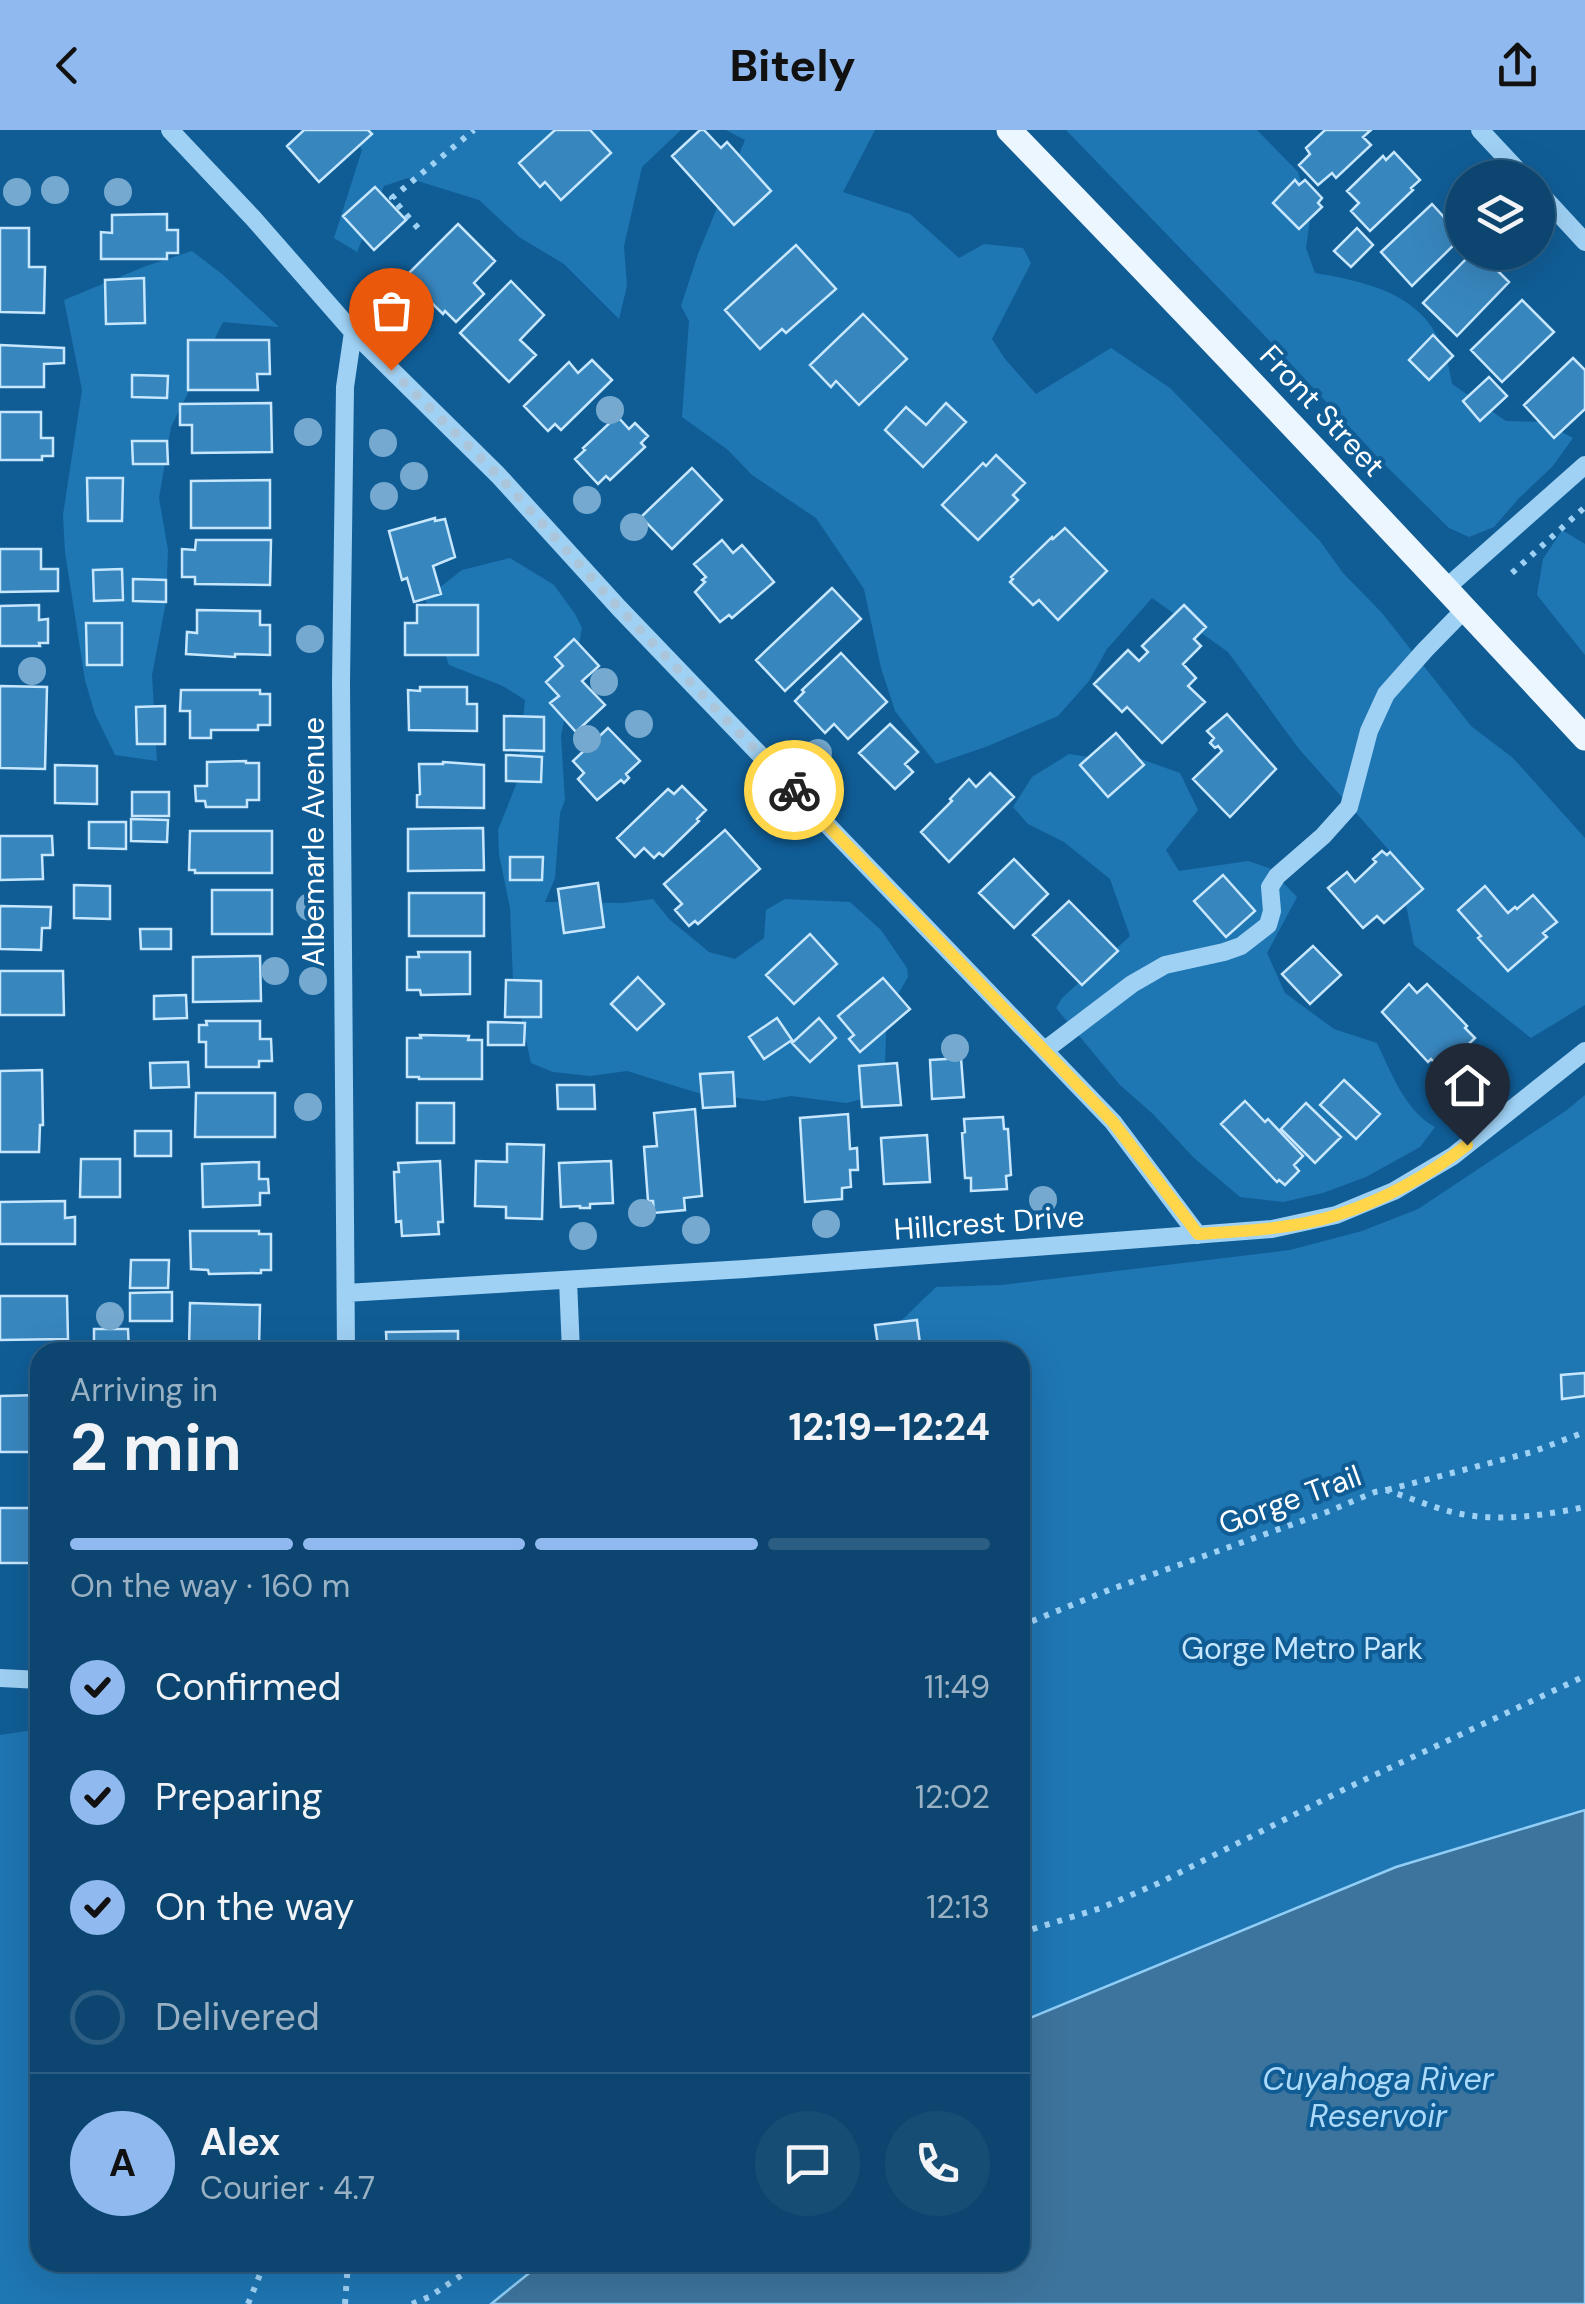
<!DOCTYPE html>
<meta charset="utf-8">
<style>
:root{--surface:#0c4670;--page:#154d75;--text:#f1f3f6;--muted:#9ab1c3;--line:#2c5e83;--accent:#90b9f0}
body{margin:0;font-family:"DM Sans",sans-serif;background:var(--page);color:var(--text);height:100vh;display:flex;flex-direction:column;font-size:38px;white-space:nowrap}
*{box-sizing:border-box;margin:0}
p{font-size:32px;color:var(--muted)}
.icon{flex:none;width:55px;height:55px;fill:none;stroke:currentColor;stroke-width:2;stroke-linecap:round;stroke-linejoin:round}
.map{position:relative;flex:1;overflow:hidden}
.panel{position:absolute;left:30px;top:1212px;width:1000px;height:930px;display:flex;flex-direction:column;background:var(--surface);border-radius:30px;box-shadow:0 10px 40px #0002,0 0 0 2px var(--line)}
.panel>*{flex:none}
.tools{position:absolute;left:1445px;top:30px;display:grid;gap:20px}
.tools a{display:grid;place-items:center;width:110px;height:110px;border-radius:50%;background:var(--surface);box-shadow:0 10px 40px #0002,0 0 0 2px var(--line);font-size:50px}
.pin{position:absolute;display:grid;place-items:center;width:85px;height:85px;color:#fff;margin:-102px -42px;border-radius:50% 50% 50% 0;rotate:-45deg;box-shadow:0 0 10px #0007}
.pin .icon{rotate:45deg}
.courier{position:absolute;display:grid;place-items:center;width:100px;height:100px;margin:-50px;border:8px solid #ffd54a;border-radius:50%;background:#fff;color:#222;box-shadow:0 2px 12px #0007}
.overview em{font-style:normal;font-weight:700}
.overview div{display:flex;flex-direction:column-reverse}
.overview{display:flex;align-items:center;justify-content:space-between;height:170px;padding:0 40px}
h1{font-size:65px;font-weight:700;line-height:75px}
.bar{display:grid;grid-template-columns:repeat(4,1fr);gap:15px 10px;align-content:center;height:120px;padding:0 40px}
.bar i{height:12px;border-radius:8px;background:var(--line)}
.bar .current{background:var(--accent)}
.bar p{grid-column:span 4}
.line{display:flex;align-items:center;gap:25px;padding:0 40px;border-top:2px solid var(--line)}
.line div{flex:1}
.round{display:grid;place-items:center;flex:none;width:105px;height:105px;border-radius:52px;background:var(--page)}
ol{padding:0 40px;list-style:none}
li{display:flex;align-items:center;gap:30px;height:110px}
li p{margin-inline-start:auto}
li .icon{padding:10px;border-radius:50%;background:var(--accent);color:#111;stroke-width:4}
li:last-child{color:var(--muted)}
li i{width:55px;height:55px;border:5px solid var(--line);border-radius:50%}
header{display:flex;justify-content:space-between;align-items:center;height:130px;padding:0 40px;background:var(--accent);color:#111;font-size:45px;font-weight:700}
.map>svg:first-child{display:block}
</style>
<header><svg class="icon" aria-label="back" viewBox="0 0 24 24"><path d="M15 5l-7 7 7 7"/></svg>Bitely<svg class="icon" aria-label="share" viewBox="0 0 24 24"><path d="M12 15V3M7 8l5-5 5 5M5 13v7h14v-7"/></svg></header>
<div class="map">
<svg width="1585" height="2174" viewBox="0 0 1585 2174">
<rect width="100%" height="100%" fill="#105d96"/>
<path fill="#1e76b3" d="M349 0H681L642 37 624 116 627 156 619 189 564 134 519 107 479 70 408 48 384 56 357 122 334 108 362 20Z
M726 0H875L843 62 910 84 959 128 984 114 1023 118 1031 133 992 209 1005 229 1036 264 1111 218 1170 258 1320 411 1343 443 1382 483 1471 596 1513 628 1585 708V875L1531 908 1414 815 1397 729 1299 619 1228 522 1152 468 1107 519 1089 551 1058 586 988 616 936 634 895 581 881 538 864 459 816 388 752 345 728 320 682 287 689 191 681 176 698 124 745 10Z
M1066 0H1257L1298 42 1311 82 1306 118 1315 143C1387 155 1441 172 1452 254L1506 291 1543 292 1573 308 1552 337 1519 368 1494 397 1469 407 1449 398 1384 334 1265 206Z
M192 121 222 144 279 197 223 192 171 297 159 368 168 420 166 472 152 545 157 631 115 625 95 584 85 550 65 422 63 385 82 260 64 170 146 136Z
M1562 400 1585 414V525L1537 465 1543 429Z
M510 428 554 455 575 484 582 498 561 606 565 670 560 683 555 748 545 772 623 773 653 769 669 789 709 822 735 829 764 808 766 780 785 769 850 772 881 800 907 838 908 847 887 883 885 934 871 967 846 973 791 966 763 971 698 963 627 941 590 946 553 942 531 933 513 850 510 778 499 724 498 700 517 652 525 570 503 556 449 535 425 469 462 440Z
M1069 624 1102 629 1138 628 1180 643 1198 680 1166 720 1179 741 1248 731 1269 738 1297 767 1267 823 1285 863 1334 899 1377 913C1391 942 1405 981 1435 997L1420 1017 1366 1047 1323 1063 1283 1072 1240 1067 1194 1028 1153 984 1120 955 1056 878 1062 868 1130 806 1110 749 1064 712 1028 694 1013 677 1032 647Z
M1585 965V2174H0V1605L40 1599V2132H1020V1222H869L936 1157 1001 1155 1290 1120 1362 1101 1418 1079 1567 980Z"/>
<path fill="#3d749d" stroke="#90cef7" stroke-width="2.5" d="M1585 1680V2174H491L528 2144 548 2133 1020 2132V1892L1396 1737Z"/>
<path fill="#3886be" stroke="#c7e7fe" stroke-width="2.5" d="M304 0H368L372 4 319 52 287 16Z
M555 0H590L611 23 561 70 545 52 540 57 519 33Z
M700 0H704L721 18 727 12 771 61 734 95 672 26Z
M1325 0H1371L1363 7 1371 15 1336 48 1332 43 1318 55 1299 35 1310 24 1306 18Z
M1394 22 1420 50 1411 58 1413 60 1370 101 1351 81 1359 73 1347 61 1383 26 1386 30Z
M1295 50 1299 55 1305 50 1322 68 1318 73 1322 77 1299 99 1273 73Z
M375 57 406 90 374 120 343 86Z
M1432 74 1462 107 1412 156 1381 122Z
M167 84V100H178V123H167V129H101V102L112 103V85Z
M458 94 495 131 474 153 484 164 456 192 445 181 443 184 405 147Z
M0 98H29V137H45L44 183 0 182Z
M1357 98 1373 115 1351 137 1334 121Z
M796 115 836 159 786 203 782 199 760 219 725 180Z
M1471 124 1481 134 1486 129 1509 152 1457 206 1423 173Z
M144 148 145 193 106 194 105 150Z
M511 151 544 185 520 210 536 225 509 252 460 203Z
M1522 170 1554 202 1502 252 1471 220Z
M863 184 907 229 859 275 836 251 831 257 810 235Z
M1433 205 1453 226 1429 250 1409 230Z
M188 210H269L270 244H257L258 260H188Z
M0 215 64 218V233L44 234V257H0Z
M1573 228 1585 240V279L1554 308 1524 275Z
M592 230 612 250 561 300 555 294 548 301 524 276 569 232 578 243Z
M132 245 168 246 167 268 132 267Z
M1489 247 1507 266 1480 291 1463 271Z
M271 273 272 322 192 323V295H180V274Z
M946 273 966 292 923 337 885 300 906 277 926 295Z
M0 282H41V308H53V326H42V330H0Z
M617 286 629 299 635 293 648 306 641 313 645 317 610 350 606 346 598 354 575 329 585 320 583 318Z
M132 311H167L168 334H133Z
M996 325 1025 353 1013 365 1018 370 978 410 942 375 983 333 986 336Z
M692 338 722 370 672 419 641 387Z
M87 348H123L122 391H88Z
M270 350V398H191V351Z
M435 388V391L445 389 455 427 433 436 441 464 414 472 407 448 402 450 389 401Z
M1065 398 1107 441 1058 490 1039 470 1033 475 1010 452 1013 449 1011 447 1052 407 1053 409Z
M196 410H271L270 455 195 454V447H182V419L195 420Z
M722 410 733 423 742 415 774 452 732 488 729 485 720 492 695 462 705 452 702 450 706 447 694 434Z
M0 419H41V439H58V461L0 462Z
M122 439 123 470 94 471 93 440Z
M133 449 166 450V472L133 471Z
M832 458 861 489 785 561 756 530Z
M39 475V490L48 489V513H39L40 516H0V476Z
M417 475H478V525H405V493H417Z
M1184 475 1206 497 1194 509 1201 516 1183 534 1196 548 1188 556 1205 572 1162 613 1127 577 1122 582 1094 554 1128 520 1139 531 1148 522 1142 516Z
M197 480 260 481V495H270V525L235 524V527L186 524 187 502 197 503Z
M86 493H122V535H87Z
M574 509 599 536 582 551 605 575 576 602 550 573 559 566 546 552 563 536 555 527Z
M841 523 887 572 848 609 834 594 825 603 795 571 804 562 802 560Z
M0 556 47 557 45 639 0 638Z
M420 557H467V574H477V601L409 600 408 560 420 561Z
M181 560H260V564H270V595H258V600H211V608H190V581H180Z
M165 576V614H137L136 577Z
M1227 584 1276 639 1230 687 1193 649 1222 621 1218 616 1215 618 1210 613 1214 608 1207 601Z
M504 586 544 587V621L504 620Z
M890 594 918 622 905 634 913 642 895 659 859 623Z
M608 598 640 631 626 644 629 648 624 653 621 650 597 670 578 649 584 643 573 631Z
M1116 603 1144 635 1108 667 1080 635Z
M506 625 542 627 541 652 506 651Z
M246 631V633H259V670H247V677H206L205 671H196L195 656H207V632Z
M443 632 484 635V678L417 677V665L420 664 419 634H443Z
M55 635 97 636V674L55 673Z
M990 643 1014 667 949 732 921 702 952 671 950 669 969 649 976 657Z
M682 656 706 680 697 689 699 691 663 726 659 723 654 728 644 718 635 727 617 708 668 659 674 664Z
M132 662H169V686H132Z
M131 689 168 690 167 712 131 711Z
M89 692H126V719L89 718Z
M483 698 484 740 408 741V699Z
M725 700 760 739 698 794 695 791 689 796 675 780 682 774 664 754Z
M190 701H272V743H195V740H189Z
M0 706H52L53 725H42L43 749 0 750Z
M1382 721 1387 725 1390 722 1423 759 1384 793 1377 786 1363 798 1328 758 1347 742 1355 752 1376 732 1373 729Z
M510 727H543L542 750H510Z
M1014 729 1048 764 1014 798 979 763Z
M1223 745 1255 781 1226 807 1194 771Z
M598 753 604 797 564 803 558 759Z
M74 755 110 756V789L74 788Z
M1485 756 1508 783 1515 777 1517 779 1533 765 1557 792 1543 803 1547 807 1508 841 1478 808 1481 806 1458 780Z
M212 760H272V804H212Z
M409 763H484V806H409Z
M1069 771 1118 821 1082 855 1033 805Z
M0 776 51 777 50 798H42L41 820 0 819Z
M140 799H171V819H141Z
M810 804 837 834 794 874 766 845Z
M1313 816 1341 845 1310 874 1282 844Z
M418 822H470V864L421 865 420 860H407V827H419Z
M260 826 261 871 193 872V827Z
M0 841H63L64 885H0Z
M638 847 664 874 637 900 611 874Z
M883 848 910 879 860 922 849 909 854 905 838 886Z
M506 850 541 851V887H505Z
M1409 854 1417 863 1427 854 1467 896 1465 898 1475 908 1442 940 1431 929 1428 932 1382 882Z
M186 865 187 888 154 889V866Z
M777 888 792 910 764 929 749 907Z
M819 888 836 908 810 932 792 913Z
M206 891H260V909H271L272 931H259V937H206V912H199V895H207Z
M488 892 525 893 524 915H488Z
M420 905 469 906 468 910H482V949H419V947H407V908H421Z
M961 928 964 967 932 969 930 930Z
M188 932 189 957 151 958 150 933Z
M897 933 901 975 862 977 859 936Z
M42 940 43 995H40L39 1022H0V941Z
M733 942 735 976 703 978 700 944Z
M1344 950 1380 984 1356 1009 1320 975Z
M557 955H594L595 979H558Z
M196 963H275V1007H195Z
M1245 971 1265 992 1268 989 1303 1026 1294 1035 1299 1041 1285 1055 1279 1050 1277 1052 1221 994Z
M417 973H454V1013H417Z
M1306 973 1341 1007 1315 1033 1281 999Z
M695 979 702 1066 684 1068 685 1080 654 1083 653 1071H648L644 1017 657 1016 654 983Z
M848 984 850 1019 857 1018 858 1040H850L851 1057 842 1058V1069L805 1072 800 988Z
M1003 987 1004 999H1008L1011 1045 1006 1046 1007 1059 971 1061V1048H965L962 1003 965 1002 964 989Z
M135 1001H171V1026H135Z
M927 1005 930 1052 884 1054 881 1008Z
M507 1014 544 1015 542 1089 506 1088V1077L475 1076 476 1031 507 1032Z
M81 1029H120V1067H80Z
M440 1031 443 1092H438L439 1104 402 1106 401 1091 396 1092 394 1042H399L398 1033Z
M611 1031 613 1073 590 1074V1078H580V1076L561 1077 559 1033Z
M259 1032V1049H268L269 1063H260V1075L203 1077 202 1034Z
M65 1071V1088L75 1087V1114H0V1072Z
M190 1101H259V1104H271V1140H261V1143L209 1144 208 1140 191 1139Z
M131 1130H169L168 1158H130Z
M172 1162V1191H130V1163Z
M0 1166H67L68 1209 0 1210Z
M190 1173 260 1175 259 1219 189 1218Z
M917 1190 921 1222H879L875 1195Z
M94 1199H128L129 1222H94Z
M458 1201V1222H387L386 1202Z
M1585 1243V1266L1562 1269 1561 1245Z
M40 1265V1322H0V1266Z
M0 1378H40V1433H0Z"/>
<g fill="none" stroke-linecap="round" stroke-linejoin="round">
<path stroke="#9fd1f4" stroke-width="6" stroke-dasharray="5 8" stroke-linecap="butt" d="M418 98 392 68 474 0
M1512 443 1585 377
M1387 1360 1532 1322 1585 1302
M1020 1496 1109 1460 1327 1382 1375 1362 1386 1360C1411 1368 1436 1379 1461 1384 1502 1392 1545 1385 1585 1377
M1020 1803 1101 1778 1159 1753 1347 1658 1585 1546
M524 2132 529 2140
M248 2174 265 2132
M345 2174 348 2132
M412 2174 429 2167 481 2132"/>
<path stroke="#9fd1f4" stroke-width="18" d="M170 0 253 88 353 202 498 345 619 478 1113 992 1198 1105
M1480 0 1525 48
M1538 61 1585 112
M1446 458 1585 335
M1045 920 1132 854 1165 835 1224 822 1241 816 1268 795 1272 781 1270 757 1277 746 1323 706 1349 677 1369 601 1386 564 1425 520 1465 479
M568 1150 571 1222
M346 1163 745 1139 1272 1099 1336 1085 1394 1061 1453 1026 1585 921
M346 1222 341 553 345 257 353 202
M0 1548 40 1550"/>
<path stroke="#ecf6ff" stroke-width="25" d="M1009 0C1203 200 1395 403 1585 608"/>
</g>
<g fill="#75a9cf">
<circle cx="55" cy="60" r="14"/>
<circle cx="17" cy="62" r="14"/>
<circle cx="118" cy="62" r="14"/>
<circle cx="610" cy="280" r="14"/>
<circle cx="308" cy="302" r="14"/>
<circle cx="383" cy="313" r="14"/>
<circle cx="414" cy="346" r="14"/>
<circle cx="384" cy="366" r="14"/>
<circle cx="587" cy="370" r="14"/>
<circle cx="634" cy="397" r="14"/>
<circle cx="310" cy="509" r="14"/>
<circle cx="32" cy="541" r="14"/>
<circle cx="604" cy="552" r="14"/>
<circle cx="639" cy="594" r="14"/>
<circle cx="587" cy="609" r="14"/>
<circle cx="818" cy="623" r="14"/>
<circle cx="310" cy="777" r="14"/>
<circle cx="275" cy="841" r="14"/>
<circle cx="313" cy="851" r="14"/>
<circle cx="955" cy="918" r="14"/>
<circle cx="308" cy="977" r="14"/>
<circle cx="1043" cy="1070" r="14"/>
<circle cx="642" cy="1083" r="14"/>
<circle cx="826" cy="1094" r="14"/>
<circle cx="696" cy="1100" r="14"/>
<circle cx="583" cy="1106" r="14"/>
<circle cx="110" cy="1186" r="14"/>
</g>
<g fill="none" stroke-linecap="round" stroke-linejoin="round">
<path stroke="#abc6da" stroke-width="10" stroke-dasharray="0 18" d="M391 240 498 345 619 478 794 660"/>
<path stroke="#ffd54a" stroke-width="12" d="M794 660 1113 992 1198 1104C1244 1101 1293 1099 1337 1085 1383 1070 1429 1045 1467 1015"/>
</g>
<g text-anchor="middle" stroke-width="8" stroke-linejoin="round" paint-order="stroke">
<g font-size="30" fill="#fff" stroke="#105d96">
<text transform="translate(1322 281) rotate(47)" y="10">Front Street</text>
<text transform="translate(314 712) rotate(-90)" y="10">Albemarle Avenue</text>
<text transform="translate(989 1093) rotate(-4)" y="10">Hillcrest Drive</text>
<text transform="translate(1290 1370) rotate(-20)" y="10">Gorge Trail</text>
</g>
<g font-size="30" fill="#c7e7fe" stroke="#105d96">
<text x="1302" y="1529">Gorge Metro Park</text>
</g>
<g font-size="32" font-style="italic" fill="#abdafb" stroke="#105d96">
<text x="1378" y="1960">Cuyahoga River<tspan x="1378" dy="37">Reservoir</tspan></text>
</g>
</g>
</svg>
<div class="tools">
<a><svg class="icon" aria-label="layers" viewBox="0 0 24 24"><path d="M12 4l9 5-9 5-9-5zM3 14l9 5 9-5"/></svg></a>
</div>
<div class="pin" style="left:391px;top:240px;background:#ea580c"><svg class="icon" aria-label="bag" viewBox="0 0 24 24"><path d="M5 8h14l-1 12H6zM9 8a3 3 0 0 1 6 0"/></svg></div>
<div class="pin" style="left:1467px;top:1015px;background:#1f2937"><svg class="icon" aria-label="home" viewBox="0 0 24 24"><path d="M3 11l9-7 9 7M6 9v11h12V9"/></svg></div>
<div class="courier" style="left:794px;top:660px"><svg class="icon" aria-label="bike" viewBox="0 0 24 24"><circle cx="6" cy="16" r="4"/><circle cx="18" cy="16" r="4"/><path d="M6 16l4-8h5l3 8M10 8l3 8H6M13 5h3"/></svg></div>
<section class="panel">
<div class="overview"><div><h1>2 min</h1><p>Arriving in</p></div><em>12:19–12:24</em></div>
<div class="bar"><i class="current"></i><i class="current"></i><i class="current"></i><i></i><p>On the way · 160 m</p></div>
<ol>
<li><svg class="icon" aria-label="check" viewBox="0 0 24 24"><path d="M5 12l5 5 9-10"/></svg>Confirmed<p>11:49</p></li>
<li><svg class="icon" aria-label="check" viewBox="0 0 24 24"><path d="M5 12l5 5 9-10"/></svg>Preparing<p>12:02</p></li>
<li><svg class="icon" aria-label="check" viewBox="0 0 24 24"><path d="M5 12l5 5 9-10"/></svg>On the way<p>12:13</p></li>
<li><i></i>Delivered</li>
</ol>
<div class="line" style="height:180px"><b class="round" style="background:var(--accent);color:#111">A</b><div><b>Alex</b><p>Courier · 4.7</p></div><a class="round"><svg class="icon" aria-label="chat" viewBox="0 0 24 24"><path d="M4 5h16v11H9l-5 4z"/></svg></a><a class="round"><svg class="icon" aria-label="phone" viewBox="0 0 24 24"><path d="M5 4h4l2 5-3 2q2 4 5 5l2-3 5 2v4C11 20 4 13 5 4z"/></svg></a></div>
</section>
</div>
